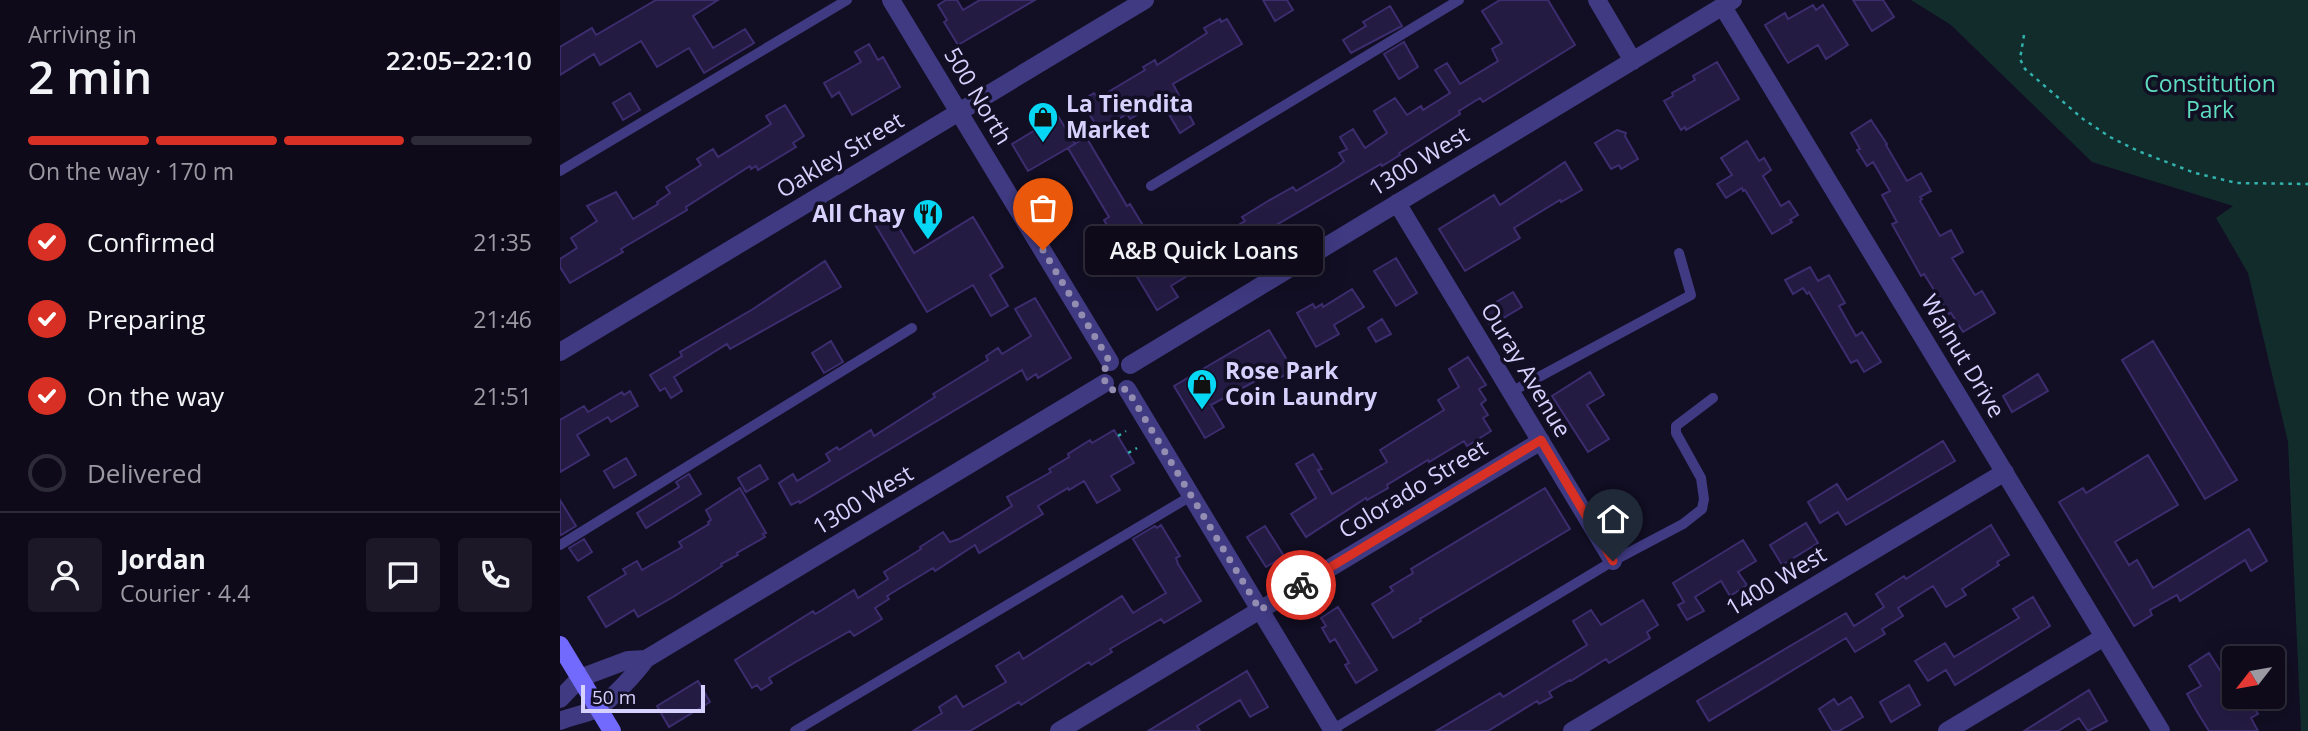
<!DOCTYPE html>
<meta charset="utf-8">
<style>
:root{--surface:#0e0a1a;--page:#1c1827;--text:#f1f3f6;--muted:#9b9aa2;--line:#2e2b39;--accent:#d93025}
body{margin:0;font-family:"Open Sans",sans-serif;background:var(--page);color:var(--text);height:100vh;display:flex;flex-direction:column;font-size:26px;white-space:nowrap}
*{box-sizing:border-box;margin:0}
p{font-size:23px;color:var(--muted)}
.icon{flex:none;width:38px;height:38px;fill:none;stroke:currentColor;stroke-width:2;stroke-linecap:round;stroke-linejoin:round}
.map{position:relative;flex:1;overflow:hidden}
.drawer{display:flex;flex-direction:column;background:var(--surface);width:560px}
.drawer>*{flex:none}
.needle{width:46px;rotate:239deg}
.buttons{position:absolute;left:1662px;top:646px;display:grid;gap:14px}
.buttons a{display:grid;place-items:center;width:63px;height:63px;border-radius:7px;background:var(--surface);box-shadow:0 7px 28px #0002,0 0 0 2px var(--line);font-size:35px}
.scale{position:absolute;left:21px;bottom:18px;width:124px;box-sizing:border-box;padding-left:7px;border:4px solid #d7d1fe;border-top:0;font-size:19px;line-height:24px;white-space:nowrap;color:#d7d1fe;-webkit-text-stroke:5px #120e23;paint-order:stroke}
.pin{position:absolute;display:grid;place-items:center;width:60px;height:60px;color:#fff;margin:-72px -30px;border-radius:50% 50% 50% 0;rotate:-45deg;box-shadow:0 0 7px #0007}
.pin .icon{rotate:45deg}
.courier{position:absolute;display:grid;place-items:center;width:70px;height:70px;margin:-35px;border:5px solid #d93025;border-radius:50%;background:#fff;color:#222;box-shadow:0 2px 9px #0007}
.bubble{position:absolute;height:49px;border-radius:7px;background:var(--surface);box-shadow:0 7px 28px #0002,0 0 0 2px var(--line);font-size:23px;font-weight:600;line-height:49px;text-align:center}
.head em{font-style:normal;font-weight:600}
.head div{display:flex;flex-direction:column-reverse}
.head{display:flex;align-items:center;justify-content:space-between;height:119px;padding:0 28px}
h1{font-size:46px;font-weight:600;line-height:52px}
.bar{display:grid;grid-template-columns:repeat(4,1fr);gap:10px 7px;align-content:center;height:84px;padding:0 28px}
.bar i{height:9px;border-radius:5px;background:var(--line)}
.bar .active{background:var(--accent)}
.bar p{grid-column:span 4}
.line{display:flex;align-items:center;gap:18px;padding:0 28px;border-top:2px solid var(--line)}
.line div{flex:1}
.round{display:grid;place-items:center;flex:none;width:74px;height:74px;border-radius:7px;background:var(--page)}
ol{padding:0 28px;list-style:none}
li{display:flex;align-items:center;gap:21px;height:77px}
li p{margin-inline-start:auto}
li .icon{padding:7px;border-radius:50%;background:var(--accent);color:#fff;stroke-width:4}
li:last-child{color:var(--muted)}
li i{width:38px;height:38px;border:4px solid var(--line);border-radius:50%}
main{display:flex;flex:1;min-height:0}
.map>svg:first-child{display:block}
</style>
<main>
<section class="drawer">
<div class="head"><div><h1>2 min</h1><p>Arriving in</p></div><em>22:05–22:10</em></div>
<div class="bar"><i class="active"></i><i class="active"></i><i class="active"></i><i></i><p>On the way · 170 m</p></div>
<ol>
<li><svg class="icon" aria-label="check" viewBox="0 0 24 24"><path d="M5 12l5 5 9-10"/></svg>Confirmed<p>21:35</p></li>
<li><svg class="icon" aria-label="check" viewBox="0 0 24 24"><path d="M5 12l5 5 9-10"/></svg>Preparing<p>21:46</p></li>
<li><svg class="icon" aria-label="check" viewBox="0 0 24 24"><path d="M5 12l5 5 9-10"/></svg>On the way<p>21:51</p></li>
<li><i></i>Delivered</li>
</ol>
<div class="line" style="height:126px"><a class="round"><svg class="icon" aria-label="person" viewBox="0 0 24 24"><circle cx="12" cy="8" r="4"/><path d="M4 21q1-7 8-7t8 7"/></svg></a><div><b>Jordan</b><p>Courier · 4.4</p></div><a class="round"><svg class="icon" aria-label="chat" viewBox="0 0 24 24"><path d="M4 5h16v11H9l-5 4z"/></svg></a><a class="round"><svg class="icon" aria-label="phone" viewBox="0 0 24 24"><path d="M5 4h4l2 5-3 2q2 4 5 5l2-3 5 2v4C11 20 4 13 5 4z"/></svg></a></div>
</section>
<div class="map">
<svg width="1748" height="731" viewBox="0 0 1748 731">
<rect width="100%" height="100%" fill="#120e23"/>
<path fill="#122c2c" d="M1351 0H1748V731H1741L1728 442 1688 273 1656 218 1673 206 1532 162 1391 25Z"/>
<path fill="#241b43" stroke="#3c2d6f" stroke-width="2" d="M96 0H158L133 16 153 48 185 29 194 43 144 73 129 48 97 67 81 41 40 65 34 54 0 75V47L32 28 36 35Z
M386 0H397L403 10 420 0H475L398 45 384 22 387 20 378 5Z
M703 0H727L733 10 715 21Z
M940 0H988L1015 45 923 102 920 98 899 111 900 114 839 153 840 155 822 166 821 164 713 227 714 229 706 233 708 236 678 255 674 247 611 286 618 297 597 310 558 245 544 220 549 217 508 148 526 137 567 206 570 204 584 227 577 230 596 261 648 229 654 239 685 221 682 217 708 201 733 187 736 191 778 166 784 161 779 153 787 149 780 137 793 129 805 148 827 133 814 111 835 98 847 115 861 106 863 110 890 93 875 70 887 63 900 84 938 61 932 49 942 43 922 11Z
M1293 0H1323L1334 17 1312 31Z
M1253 5 1256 10 1263 5 1288 45 1266 59 1258 45 1228 63 1205 25 1225 13 1228 19Z
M830 6 842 26 791 53 783 40 806 26 803 22Z
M660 19 661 22 667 19 682 44 613 84 634 124 620 133 601 101 570 119 567 114 540 131 521 101 534 93 538 98 585 70 583 67 595 60 597 65 647 33 644 28Z
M844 42 858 67 839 79 824 54Z
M309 44 318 60 323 57 340 87 292 115 279 92 272 97 264 83 301 62 295 52Z
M1157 62 1179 99 1126 130 1125 127 1121 130 1104 101 1113 96 1112 93 1135 80 1133 76Z
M70 93 80 110 63 120 53 103Z
M225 105 244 136 233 143 236 147 198 170 196 166 191 169 190 166 126 207 127 210 61 249 63 252 10 283 0 267V259L17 248 11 238 37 221 27 206 56 192 73 219 98 204 97 202 110 193 106 187 141 165 137 159 153 149 158 157 211 124 206 116Z
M498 116 515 144 468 171 452 144Z
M1311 120 1327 144 1326 145 1347 181 1361 173 1371 191 1360 197 1362 199 1360 201 1380 236 1391 230 1403 252 1392 258 1415 295 1422 291 1435 313 1403 332 1391 313 1389 314 1364 274 1361 276 1332 224 1337 222 1322 195 1330 191 1313 162 1307 166 1297 150 1300 149 1291 133Z
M1057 130 1066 133 1065 136 1078 159 1061 169 1059 165 1051 169 1035 143Z
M1187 141 1199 161 1204 158 1211 170 1203 176 1221 206 1229 201 1238 215 1230 220 1232 222 1212 234 1185 190 1183 191 1182 188 1166 198 1157 184 1172 175 1161 158Z
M1005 162 1022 190 1001 202 1000 200 954 228 960 238 905 271 879 229 934 195 940 205Z
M329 211 354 253 413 217 443 267 430 275 448 306 431 316 413 285 367 312 313 221Z
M836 258 857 293 836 306 814 271Z
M265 261 281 287 170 349 167 344 114 377 122 391 111 398 105 388 100 391 90 375 122 356 120 352 193 309Z
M1250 267 1258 281 1269 275 1285 303 1279 306 1296 336 1302 332 1321 362 1304 372 1297 360 1291 363 1249 292 1247 294 1243 288 1233 294 1225 280Z
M792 289 804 307 774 325 779 334 756 347 737 313 753 304 755 308 762 304 763 307Z
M953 292 962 307 930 326 921 311Z
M475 298 511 358 478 378 476 374 467 380 462 370 240 503 239 501 231 505 219 483 233 474 237 481 270 461 266 454 277 447 279 450 311 430 314 436 375 397 373 394 428 360 426 356 438 348 442 354 471 336 455 309Z
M822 319 831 334 816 342 808 328Z
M709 330 733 370 715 381 710 373 651 405 664 427 645 438 614 386Z
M271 341 283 362 264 373 252 353Z
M1593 341 1677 480 1645 499 1562 360Z
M908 357 926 385 919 389 926 400 921 404 928 415 923 418 931 431 907 446 904 441 869 462 868 460 827 485 828 488 807 500 806 498 746 537 731 514 756 498 736 464 753 454 762 469 758 470 772 494 827 462 820 450 884 410 878 400 899 387 889 369Z
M1030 372 1044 395 1027 405 1049 439 1028 452 992 396Z
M1478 374 1488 391 1452 412 1443 396Z
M70 391 78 406 51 422 48 417 17 435 29 455 0 472V420L24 406 28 412 62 392 64 395Z
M554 430 574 463 551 476 560 490 537 503 524 481 509 490 508 488 478 506 483 514 419 553 415 545 375 571 373 568 327 596 329 599 315 608 322 619 294 636 290 631 234 663 209 678 212 683 201 690 197 685 192 688 175 660 253 611 255 614 262 610 294 590 298 598 328 579 324 572 361 549 360 547 383 532 390 542 399 539 452 506 447 497 491 472 489 469 509 457 508 454 530 440 532 443Z
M1383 441 1395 461 1286 525 1278 512 1260 523 1248 502 1277 484 1287 500Z
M1588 455 1618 505 1555 542 1569 565 1577 560 1593 588 1689 529 1707 561 1691 571 1685 560 1620 601 1617 595 1590 610 1592 615 1574 626 1499 502 1523 488 1526 493Z
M66 458 76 475 54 488 44 471Z
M200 465 208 479 186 492 178 478Z
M129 474 141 494 86 528 77 513 119 487 116 482Z
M180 488 206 533 203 534 205 537 177 553 178 555 161 564 162 566 113 597 78 617 74 610 46 627 28 597 66 574 63 569 77 561 82 570 122 547 119 542 149 524 148 522 151 520 146 510Z
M985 488 1010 529 860 619 861 621 833 638 812 604 833 591 830 587 853 573 851 569Z
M0 500 16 526 1 535 0 533Z
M1246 523 1258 543 1222 565 1210 545Z
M601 525 620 556 616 558 618 564 641 601 604 623 601 619 550 649 552 652 531 665 529 662 461 705 459 702 410 731H353L382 713 379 707 396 696 403 707 446 682 436 666 459 652 463 659 562 596 573 613 606 593 573 539 595 526 597 528Z
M1431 525 1449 555 1437 562 1439 565 1402 589 1406 595 1386 607 1373 586 1338 608 1343 616 1322 629 1325 634 1295 652 1286 638 1149 721 1137 701 1286 613 1294 626 1324 607 1316 594 1344 576 1346 579Z
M705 526 724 556 706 567 687 537Z
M24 539 32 552 18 561 9 548Z
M1183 540 1196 561 1178 572 1187 585 1170 596 1161 581 1135 597 1144 611 1127 620 1118 605 1124 602 1113 583Z
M1473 597 1490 626 1395 685 1386 670 1368 681 1355 661 1385 643 1394 657 1459 618 1453 609Z
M1083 600 1098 625 1087 632 1090 638 1049 663 1046 659 1011 681 1010 680 989 692 992 697 979 704 977 701 928 731H876L940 693 943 697 1027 645 1013 621 1031 610 1041 625Z
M778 607 817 670 796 683 785 665 789 663 775 639 770 642 762 628 766 626 761 618Z
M1649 653 1663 675 1670 671 1675 678V708L1689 699 1698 714 1691 718 1698 731H1649L1636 710 1627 694 1641 686 1629 666Z
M687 671 708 707 690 717 680 700 637 726 640 731H588Z
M138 681 150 702 109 727 97 706Z
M1349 685 1360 705 1331 722 1320 702Z
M1529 690 1547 721 1528 731 1519 718 1498 731H1464Z
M1291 697 1303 717 1279 731H1272L1259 709 1274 699 1278 705Z"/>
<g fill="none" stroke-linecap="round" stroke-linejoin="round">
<path stroke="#31b2ad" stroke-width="2.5" stroke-dasharray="3.5 5" stroke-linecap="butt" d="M1464 35 1460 59 1465 69 1523 119 1550 137 1578 151 1635 173 1677 183 1748 184
M558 436 566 431
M568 453 577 448"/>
<path stroke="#3f3a81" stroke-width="10" d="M0 171 287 0
M591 186 899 0
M951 392 1131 295 1119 253
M0 545 352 328
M235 731 631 496
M770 731 1053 561 1123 524 1142 509 1144 499 1141 478 1116 433V426L1153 398"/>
<path stroke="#3f3a81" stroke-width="18" d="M331 0 550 362
M1037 0 1073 61
M1163 7 1601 731
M837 203 1053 561
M0 352 585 0
M570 365 1173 0
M567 389 773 731
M0 699 20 678 68 660 86 659
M0 721C12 716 27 714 38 708 51 700 77 672 86 659L545 383
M499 731 981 441
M1012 731 1445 472
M1387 731 1544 637"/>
<path stroke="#726afc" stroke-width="18" d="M0 645 52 731"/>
</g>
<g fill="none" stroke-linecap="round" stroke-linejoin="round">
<path stroke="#928db1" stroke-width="7" stroke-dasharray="0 12.6" d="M483 250 550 362 544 370 545 383 554 391 567 389 700 610 741 585"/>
<path stroke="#d93025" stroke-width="9" d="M741 585 981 440 1053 561"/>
</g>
<defs>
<g id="shop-pin" transform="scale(1.575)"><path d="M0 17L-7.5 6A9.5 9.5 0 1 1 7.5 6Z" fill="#06d7f5" stroke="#120e23"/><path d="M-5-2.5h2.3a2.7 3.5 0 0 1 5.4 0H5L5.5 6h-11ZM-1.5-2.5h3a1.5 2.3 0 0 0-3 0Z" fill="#111"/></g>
<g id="restaurant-pin" transform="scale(1.575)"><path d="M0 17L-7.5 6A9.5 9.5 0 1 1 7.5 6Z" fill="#06d7f5" stroke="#120e23"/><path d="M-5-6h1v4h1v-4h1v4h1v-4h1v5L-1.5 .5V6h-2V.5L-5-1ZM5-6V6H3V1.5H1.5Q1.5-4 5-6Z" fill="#111"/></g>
</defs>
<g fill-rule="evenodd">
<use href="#shop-pin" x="483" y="117"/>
<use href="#restaurant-pin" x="368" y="214"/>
<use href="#shop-pin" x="642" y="384"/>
</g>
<g text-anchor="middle" stroke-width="7" stroke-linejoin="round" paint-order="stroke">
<g font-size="23" fill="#5fdcc0" stroke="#120e23">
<text x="1650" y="92">Constitution<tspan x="1650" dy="26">Park</tspan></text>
</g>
<g font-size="23" fill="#d7d1fe" stroke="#120e23">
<text transform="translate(418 96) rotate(59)" y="8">500 North</text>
<text transform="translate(280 155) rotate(-31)" y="8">Oakley Street</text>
<text transform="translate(859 161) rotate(-31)" y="8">1300 West</text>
<text transform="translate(1403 356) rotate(59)" y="8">Walnut Drive</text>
<text transform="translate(966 370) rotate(59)" y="8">Ouray Avenue</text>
<text transform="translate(853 489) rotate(-31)" y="8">Colorado Street</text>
<text transform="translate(303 500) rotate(-31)" y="8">1300 West</text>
<text transform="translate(1216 581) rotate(-31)" y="8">1400 West</text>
</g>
<g font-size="23" font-weight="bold" fill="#d7d1fe" stroke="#120e23" text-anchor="start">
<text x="506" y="112">La Tiendita<tspan x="506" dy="26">Market</tspan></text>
<text x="345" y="222" text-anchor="end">All Chay</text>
<text x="665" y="379">Rose Park<tspan x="665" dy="26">Coin Laundry</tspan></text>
</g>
</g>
</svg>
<div class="buttons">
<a><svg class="needle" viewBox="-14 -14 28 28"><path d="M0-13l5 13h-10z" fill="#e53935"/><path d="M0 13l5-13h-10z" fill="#9b9aa2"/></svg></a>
</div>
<div class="scale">50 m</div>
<div class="pin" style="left:483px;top:250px;background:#ea580c"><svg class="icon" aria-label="bag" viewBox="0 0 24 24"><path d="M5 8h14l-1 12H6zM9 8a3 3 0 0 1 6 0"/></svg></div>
<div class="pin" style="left:1053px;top:561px;background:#1f2937"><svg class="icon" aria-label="home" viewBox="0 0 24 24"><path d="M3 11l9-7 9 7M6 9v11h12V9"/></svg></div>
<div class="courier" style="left:741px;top:585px"><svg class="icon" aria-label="bike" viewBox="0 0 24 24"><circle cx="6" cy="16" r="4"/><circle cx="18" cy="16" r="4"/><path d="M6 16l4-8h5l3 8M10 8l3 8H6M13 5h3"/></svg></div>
<div class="bubble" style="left:525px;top:226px;width:238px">A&amp;B Quick Loans</div>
</div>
</main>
